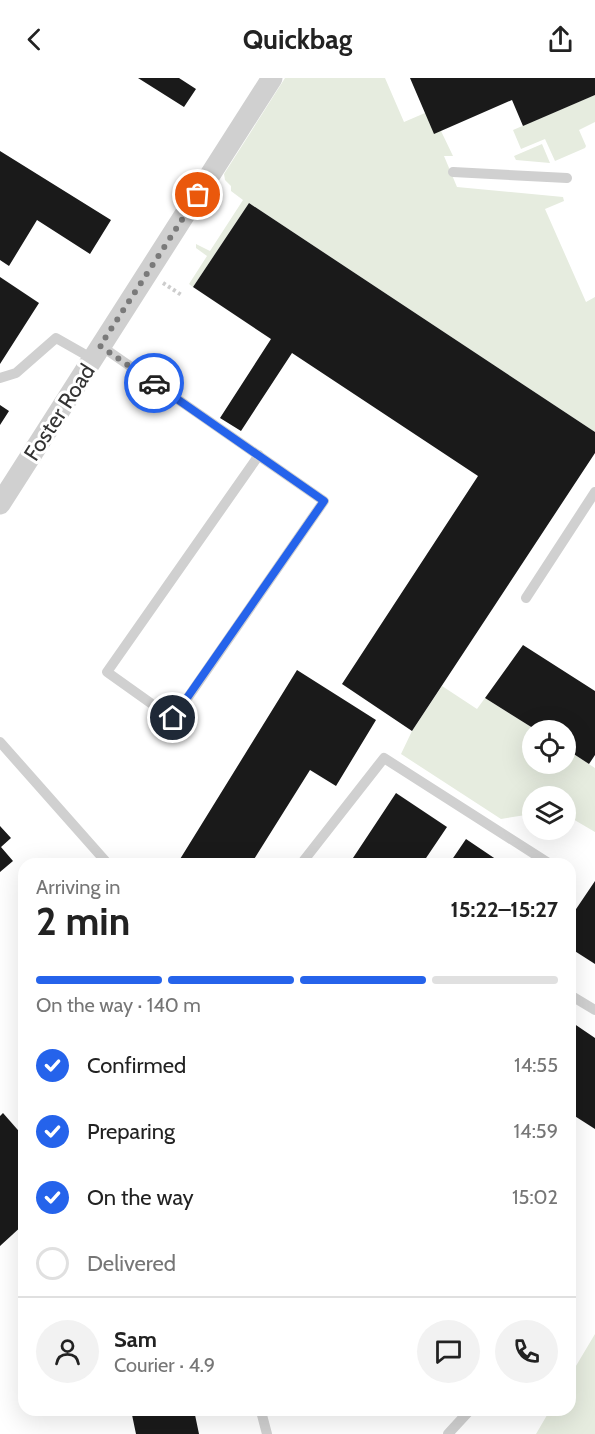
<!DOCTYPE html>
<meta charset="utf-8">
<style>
:root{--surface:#fff;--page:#f2f2f2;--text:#222;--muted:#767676;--line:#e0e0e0;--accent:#2563eb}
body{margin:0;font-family:Cabin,sans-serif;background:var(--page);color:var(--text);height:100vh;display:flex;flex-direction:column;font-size:22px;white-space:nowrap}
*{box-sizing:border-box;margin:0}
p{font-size:20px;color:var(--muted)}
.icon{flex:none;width:33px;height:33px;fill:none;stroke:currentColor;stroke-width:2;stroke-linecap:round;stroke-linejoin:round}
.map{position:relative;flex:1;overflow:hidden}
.drawer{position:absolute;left:18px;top:780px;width:558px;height:558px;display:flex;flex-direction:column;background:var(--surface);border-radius:18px;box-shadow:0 6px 24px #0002}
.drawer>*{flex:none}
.controls{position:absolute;left:522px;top:642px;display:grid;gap:12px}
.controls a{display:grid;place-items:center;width:54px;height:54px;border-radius:50%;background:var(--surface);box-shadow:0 6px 24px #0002;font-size:30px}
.pin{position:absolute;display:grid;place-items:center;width:51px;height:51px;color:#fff;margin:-26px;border:3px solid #fff;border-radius:50%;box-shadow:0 2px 6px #0007}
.courier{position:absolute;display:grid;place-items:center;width:60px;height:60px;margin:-30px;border:4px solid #2563eb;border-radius:50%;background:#fff;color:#222;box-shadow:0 2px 8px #0007}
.overview em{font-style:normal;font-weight:800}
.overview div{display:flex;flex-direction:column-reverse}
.overview{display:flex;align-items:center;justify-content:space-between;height:102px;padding:0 18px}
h1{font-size:39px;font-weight:800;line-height:45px}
.bar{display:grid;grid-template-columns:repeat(4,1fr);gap:9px 6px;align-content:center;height:72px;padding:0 18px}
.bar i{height:8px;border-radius:4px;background:var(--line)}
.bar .selected{background:var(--accent)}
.bar p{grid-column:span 4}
.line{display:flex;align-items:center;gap:15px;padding:0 18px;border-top:2px solid var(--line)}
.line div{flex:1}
.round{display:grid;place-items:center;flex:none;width:63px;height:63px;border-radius:32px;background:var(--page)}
ol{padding:0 18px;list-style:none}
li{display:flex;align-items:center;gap:18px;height:66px}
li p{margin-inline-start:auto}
li .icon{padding:6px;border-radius:50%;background:var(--accent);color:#fff;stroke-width:4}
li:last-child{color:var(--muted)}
li i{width:33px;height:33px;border:3px solid var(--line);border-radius:50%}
header{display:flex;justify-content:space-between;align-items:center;height:78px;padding:0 18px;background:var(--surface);font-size:27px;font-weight:800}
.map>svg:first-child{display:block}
</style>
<header><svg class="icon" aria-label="back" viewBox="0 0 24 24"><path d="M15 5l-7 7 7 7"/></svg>Quickbag<svg class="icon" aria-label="share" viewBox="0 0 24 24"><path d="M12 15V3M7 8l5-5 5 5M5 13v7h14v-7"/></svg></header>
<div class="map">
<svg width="595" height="1356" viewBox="0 0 595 1356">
<rect width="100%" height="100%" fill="#fff"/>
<path fill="#e6ecdf" d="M285 0H385L404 44 425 35 441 53 453 78H444L457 109 563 119 564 123 545 131 586 224 595 219V354L249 125 193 209 189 206 207 178 196 170V166L210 173 243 122 231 113V108L225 102 224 96Z
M595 17V44L579 52 586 68 585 70 555 83 545 61 521 71 513 52Z
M542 66 550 85 516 82 514 78Z
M442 608 477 631 485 620 536 652H532V686H566V671L595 690V754L566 737V718H532V736L501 741 401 676 412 653Z
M595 1256V1356H536L550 1332H570V1298Z"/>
<path fill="#1a1a1a" d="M138 0H179L196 11 184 29Z
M410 0H595V17L523 48 512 22 434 56Z
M0 73 111 142 90 176 37 142 9 188 0 182Z
M249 125 595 354V375L412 653 342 606 478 398 292 275 241 353 220 340 271 261 193 209Z
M0 199 39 225 0 286Z
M0 327 9 333 0 347Z
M523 567 595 613V677L589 686 566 671V652H536L485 620Z
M297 592 376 642 336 708 310 692 251 786H177Z
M396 715 447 749 422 786H349Z
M0 748 11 760 1 769 13 783 0 794Z
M466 761 503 786H449Z
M595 803V886L570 870V840Z
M570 943 595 960V1051L570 1035Z
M3 1035 24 1059V1146L0 1168V1038Z
M131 1332H194L199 1356H136Z"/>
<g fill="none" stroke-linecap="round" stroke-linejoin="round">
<path stroke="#cdcdcd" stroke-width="4" stroke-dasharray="3 3" stroke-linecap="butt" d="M163 205 183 218"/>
<path stroke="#d0d0d0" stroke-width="10" d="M453 94 567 100
M101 268C175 320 250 371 324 423L173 641 107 594 259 377
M0 300 16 295 56 260 93 281
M526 520 595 414
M0 664 108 786
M301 786 384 680 550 786
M570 917 595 932
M262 1337 267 1356
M448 1356 470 1332"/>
<path stroke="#d0d0d0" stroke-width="21" d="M0 426 272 0"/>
</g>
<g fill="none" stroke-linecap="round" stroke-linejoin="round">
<path stroke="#7a7a7a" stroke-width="6" stroke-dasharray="0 10.8" d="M154 305 100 268 198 117"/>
<path stroke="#2563eb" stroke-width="8" d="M154 305 324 423 173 640"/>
</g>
<g text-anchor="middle" stroke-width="6" stroke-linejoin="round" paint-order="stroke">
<g font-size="22" fill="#333" stroke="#fff">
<text transform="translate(59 334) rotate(-57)" y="8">Foster Road</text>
</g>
</g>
</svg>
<div class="controls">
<a><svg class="icon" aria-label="locate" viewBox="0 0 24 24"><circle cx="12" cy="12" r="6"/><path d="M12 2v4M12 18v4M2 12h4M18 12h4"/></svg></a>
<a><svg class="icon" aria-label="layers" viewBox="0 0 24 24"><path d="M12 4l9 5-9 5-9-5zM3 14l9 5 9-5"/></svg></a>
</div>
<div class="pin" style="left:198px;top:117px;background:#ea580c"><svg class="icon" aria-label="bag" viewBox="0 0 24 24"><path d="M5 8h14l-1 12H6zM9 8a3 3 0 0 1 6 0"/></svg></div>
<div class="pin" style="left:173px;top:640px;background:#1f2937"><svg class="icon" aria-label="home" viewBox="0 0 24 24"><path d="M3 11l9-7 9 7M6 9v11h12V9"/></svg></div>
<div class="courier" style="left:154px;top:305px"><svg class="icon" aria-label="car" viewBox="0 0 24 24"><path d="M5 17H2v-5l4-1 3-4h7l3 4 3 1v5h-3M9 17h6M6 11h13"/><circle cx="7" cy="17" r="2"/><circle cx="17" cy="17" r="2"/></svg></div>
<section class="drawer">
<div class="overview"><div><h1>2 min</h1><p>Arriving in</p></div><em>15:22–15:27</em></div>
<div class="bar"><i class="selected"></i><i class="selected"></i><i class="selected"></i><i></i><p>On the way · 140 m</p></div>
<ol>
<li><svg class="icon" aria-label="check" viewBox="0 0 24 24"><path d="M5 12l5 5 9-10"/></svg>Confirmed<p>14:55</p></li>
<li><svg class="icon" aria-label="check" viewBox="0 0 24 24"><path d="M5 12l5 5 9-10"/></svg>Preparing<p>14:59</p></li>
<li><svg class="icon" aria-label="check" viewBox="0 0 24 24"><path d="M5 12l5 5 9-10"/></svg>On the way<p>15:02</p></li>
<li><i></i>Delivered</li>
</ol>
<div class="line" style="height:108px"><a class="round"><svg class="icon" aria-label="person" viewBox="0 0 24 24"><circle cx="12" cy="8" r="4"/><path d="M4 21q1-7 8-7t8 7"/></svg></a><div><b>Sam</b><p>Courier · 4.9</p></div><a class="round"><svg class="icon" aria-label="chat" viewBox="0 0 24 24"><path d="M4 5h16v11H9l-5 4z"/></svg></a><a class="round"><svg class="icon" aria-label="phone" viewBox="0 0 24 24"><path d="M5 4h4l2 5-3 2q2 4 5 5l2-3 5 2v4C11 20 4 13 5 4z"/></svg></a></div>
</section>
</div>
